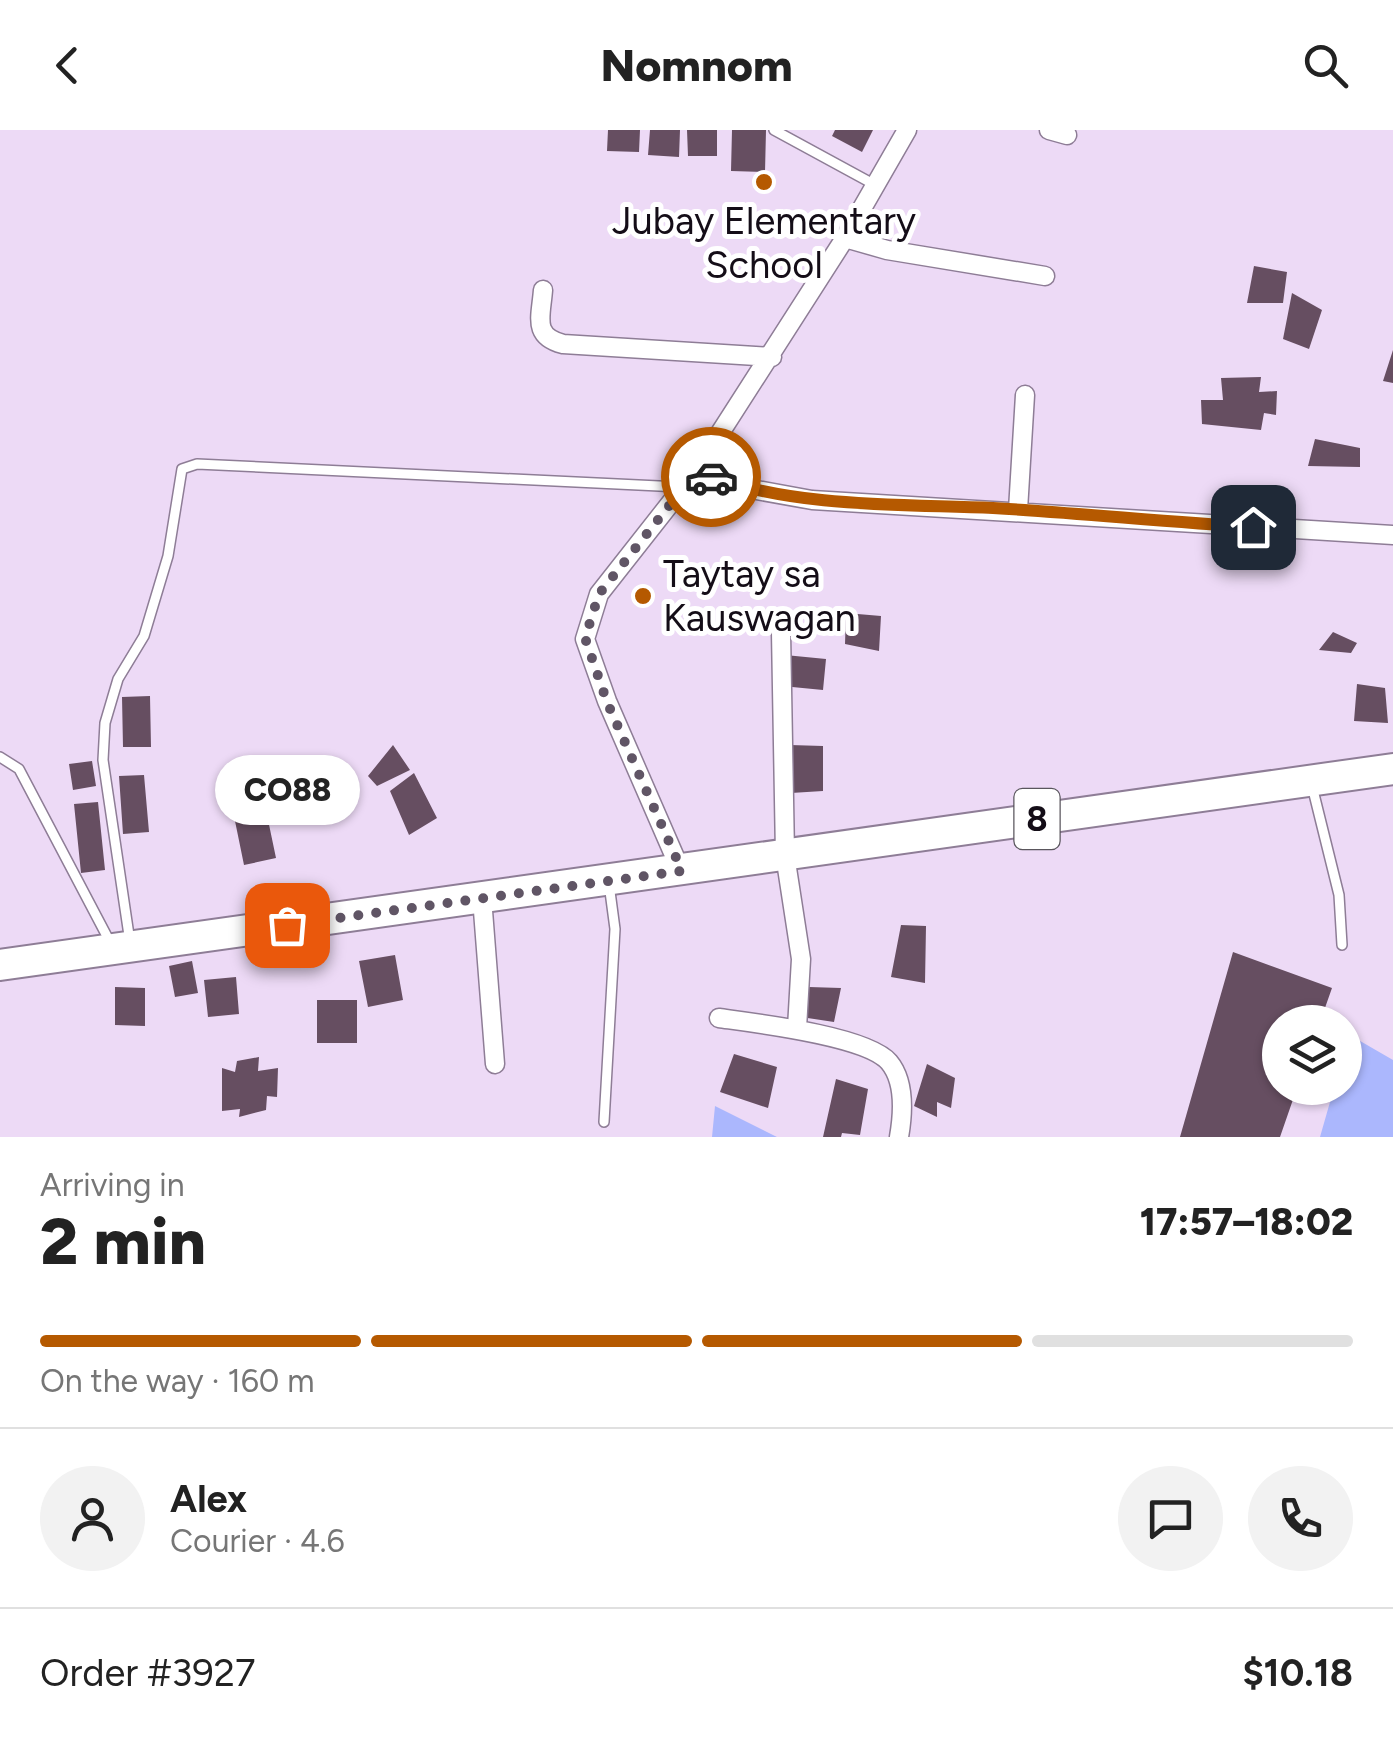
<!DOCTYPE html>
<meta charset="utf-8">
<style>
:root{--surface:#fff;--page:#f2f2f2;--text:#222;--muted:#767676;--line:#e0e0e0;--accent:#b55900}
body{margin:0;font-family:Figtree,sans-serif;background:var(--page);color:var(--text);height:100vh;display:flex;flex-direction:column;font-size:38px;white-space:nowrap}
*{box-sizing:border-box;margin:0}
p{font-size:32px;color:var(--muted)}
.icon{flex:none;width:55px;height:55px;fill:none;stroke:currentColor;stroke-width:2;stroke-linecap:round;stroke-linejoin:round}
.map{position:relative;height:1007px;overflow:hidden}
.sheet{display:flex;flex-direction:column;background:var(--surface);flex:1}
.sheet>*{flex:none}
.fabs{position:absolute;left:1262px;top:875px;display:grid;gap:20px}
.fabs a{display:grid;place-items:center;width:100px;height:100px;border-radius:50%;background:var(--surface);box-shadow:0 2px 8px #0004;font-size:50px}
.pin{position:absolute;display:grid;place-items:center;width:85px;height:85px;color:#fff;margin:-42px;border-radius:20px;box-shadow:0 5px 15px #0006}
.courier{position:absolute;display:grid;place-items:center;width:100px;height:100px;margin:-50px;border:8px solid #b55900;border-radius:50%;background:#fff;color:#222;box-shadow:0 2px 12px #0007}
.bubble{position:absolute;height:70px;border-radius:35px;background:var(--surface);box-shadow:0 2px 8px #0004;font-size:32px;font-weight:800;line-height:70px;text-align:center}
.headline em{font-style:normal;font-weight:800}
.headline div{display:flex;flex-direction:column-reverse}
.headline{display:flex;align-items:center;justify-content:space-between;height:170px;padding:0 40px}
h1{font-size:65px;font-weight:800;line-height:75px}
.bar{display:grid;grid-template-columns:repeat(4,1fr);gap:15px 10px;align-content:center;height:120px;padding:0 40px}
.bar i{height:12px;border-radius:8px;background:var(--line)}
.bar .selected{background:var(--accent)}
.bar p{grid-column:span 4}
.line{display:flex;align-items:center;gap:25px;padding:0 40px;border-top:2px solid var(--line)}
.line div{flex:1}
.round{display:grid;place-items:center;flex:none;width:105px;height:105px;border-radius:52px;background:var(--page)}
header{display:flex;justify-content:space-between;align-items:center;height:130px;padding:0 40px;background:var(--surface);font-size:45px;font-weight:800}
.map>svg:first-child{display:block}
</style>
<header><svg class="icon" aria-label="back" viewBox="0 0 24 24"><path d="M15 5l-7 7 7 7"/></svg>Nomnom<svg class="icon" aria-label="search" viewBox="0 0 24 24"><circle cx="10" cy="10" r="6"/><path d="M15 15l6 6"/></svg></header>
<div class="map">
<svg width="1393" height="1007" viewBox="0 0 1393 1007">
<rect width="100%" height="100%" fill="#eddaf6"/>
<path fill="#abb7fd" d="M1348 904 1393 930V1007H1320L1334 958H1345V916Z
M715 976 777 1007H712Z"/>
<path fill="#664e61" d="M608 0H640L639 22 607 21Z
M650 0H680L679 27 648 25Z
M687 0H717V26H688Z
M732 0H766L765 42 731 41Z
M835 0H873L862 22 832 6Z
M1254 136 1287 142 1283 173H1247Z
M1292 163 1322 180 1309 219 1283 209Z
M1393 220V253L1383 251Z
M1261 247 1259 262 1277 261 1276 285 1264 283 1261 300 1202 294 1201 270H1223L1221 248Z
M1315 309 1360 318V337L1308 336Z
M846 483 881 486 879 521 845 514Z
M1333 502 1357 513 1351 523 1319 520Z
M785 525 826 529 823 560 782 556Z
M1357 554 1385 558 1388 593 1354 591Z
M150 566 151 617H123L122 567Z
M393 615 410 640 377 656 368 646Z
M790 615 823 616V661L791 663Z
M92 631 96 656 73 660 69 634Z
M318 634 319 664 281 666 279 636Z
M414 643 437 688 409 705 390 661Z
M144 645 149 702 123 704 119 646Z
M98 672 105 740 81 743 74 674Z
M267 685 276 728 244 735 235 691Z
M901 795 926 796 925 853 891 847Z
M1233 822 1332 858 1320 892H1280V958H1297L1280 1007H1180Z
M395 825 403 870 368 877 359 831Z
M192 831 198 863 175 867 169 836Z
M236 847 239 884 208 887 204 850Z
M115 857 145 858V896L115 895Z
M809 857 841 858 834 892 801 887Z
M317 870H357V913H317Z
M734 924 777 937 768 978 720 962Z
M259 927 258 941 278 938 277 967 267 966 266 980 239 987 240 979 222 981V938L235 942 237 931Z
M927 934 955 948 951 978 937 972V987L914 976Z
M836 949 868 959 860 1005 842 1003 841 1007H823Z"/>
<g fill="none" stroke-linecap="round" stroke-linejoin="round">
<g stroke="#8e7d96" stroke-width="12">
<path id="service" d="M774 0 877 56
M0 627 19 639 110 812
M1312 656 1339 765 1342 815
M130 812 103 630 105 593 118 549 144 506 168 426 182 339 197 334 680 357
M604 992 615 799 609 754"/>
</g>
<g stroke="#8e7d96" stroke-width="21">
<path id="minor" d="M1049 0 1067 5
M845 108 887 120 1045 146
M543 160C541 187 532 206 563 214L772 227
M695 342 740 357 812 370 1393 405
M1018 380 1025 265
M781 502 785 725 801 829 797 898
M681 741 607 571 585 509 599 464 695 342 845 108 907 0
M482 768 495 934
M719 888C755 893 867 906 889 932 905 951 903 984 899 1007"/>
</g>
<g stroke="#8e7d96" stroke-width="34">
<path id="trunk" d="M0 835 1393 639"/>
</g>
<use href="#service" stroke="#fff" stroke-width="9"/>
<use href="#minor" stroke="#fff" stroke-width="18"/>
<use href="#trunk" stroke="#fff" stroke-width="30"/>
</g>
<g fill="none" stroke-linecap="round" stroke-linejoin="round">
<path stroke="#605565" stroke-width="10" stroke-dasharray="0 18" d="M287 795 682 741 607 572 585 508 599 464 696 342 711 347"/>
<path stroke="#b55900" stroke-width="12" d="M711 347C801 378 899 374 993 378 1080 383 1166 392 1253 397"/>
</g>
<g fill="#b55900" stroke="#fff" stroke-width="4">
<circle cx="764" cy="52" r="10"/>
<circle cx="643" cy="466" r="10"/>
</g>
<g text-anchor="middle" stroke-width="10" stroke-linejoin="round" paint-order="stroke">
<rect fill="#fff" stroke="#5a565d" stroke-width="2.5" x="1014.5" y="659" width="45" height="60" rx="8"/>
<g font-size="35" font-weight="bold" fill="#140d17">
<text x="1037" y="701">8</text>
</g>
<g font-size="38" fill="#140d17" stroke="#fff">
<text x="764" y="104">Jubay Elementary<tspan x="764" dy="44">School</tspan></text>
<text x="663" y="457" text-anchor="start">Taytay sa<tspan x="663" dy="44">Kauswagan</tspan></text>
</g>
</g>
</svg>
<div class="fabs">
<a><svg class="icon" aria-label="layers" viewBox="0 0 24 24"><path d="M12 4l9 5-9 5-9-5zM3 14l9 5 9-5"/></svg></a>
</div>
<div class="pin" style="left:287px;top:795px;background:#ea580c"><svg class="icon" aria-label="bag" viewBox="0 0 24 24"><path d="M5 8h14l-1 12H6zM9 8a3 3 0 0 1 6 0"/></svg></div>
<div class="pin" style="left:1253px;top:397px;background:#1f2937"><svg class="icon" aria-label="home" viewBox="0 0 24 24"><path d="M3 11l9-7 9 7M6 9v11h12V9"/></svg></div>
<div class="courier" style="left:711px;top:347px"><svg class="icon" aria-label="car" viewBox="0 0 24 24"><path d="M5 17H2v-5l4-1 3-4h7l3 4 3 1v5h-3M9 17h6M6 11h13"/><circle cx="7" cy="17" r="2"/><circle cx="17" cy="17" r="2"/></svg></div>
<div class="bubble" style="left:215px;top:625px;width:145px">CO88</div>
</div>
<section class="sheet">
<div class="headline"><div><h1>2 min</h1><p>Arriving in</p></div><em>17:57–18:02</em></div>
<div class="bar"><i class="selected"></i><i class="selected"></i><i class="selected"></i><i></i><p>On the way · 160 m</p></div>
<div class="line" style="height:180px"><a class="round"><svg class="icon" aria-label="person" viewBox="0 0 24 24"><circle cx="12" cy="8" r="4"/><path d="M4 21q1-7 8-7t8 7"/></svg></a><div><b>Alex</b><p>Courier · 4.6</p></div><a class="round"><svg class="icon" aria-label="chat" viewBox="0 0 24 24"><path d="M4 5h16v11H9l-5 4z"/></svg></a><a class="round"><svg class="icon" aria-label="phone" viewBox="0 0 24 24"><path d="M5 4h4l2 5-3 2q2 4 5 5l2-3 5 2v4C11 20 4 13 5 4z"/></svg></a></div>
<div class="line" style="height:130px"><div>Order #3927</div><b>$10.18</b></div>
</section>
